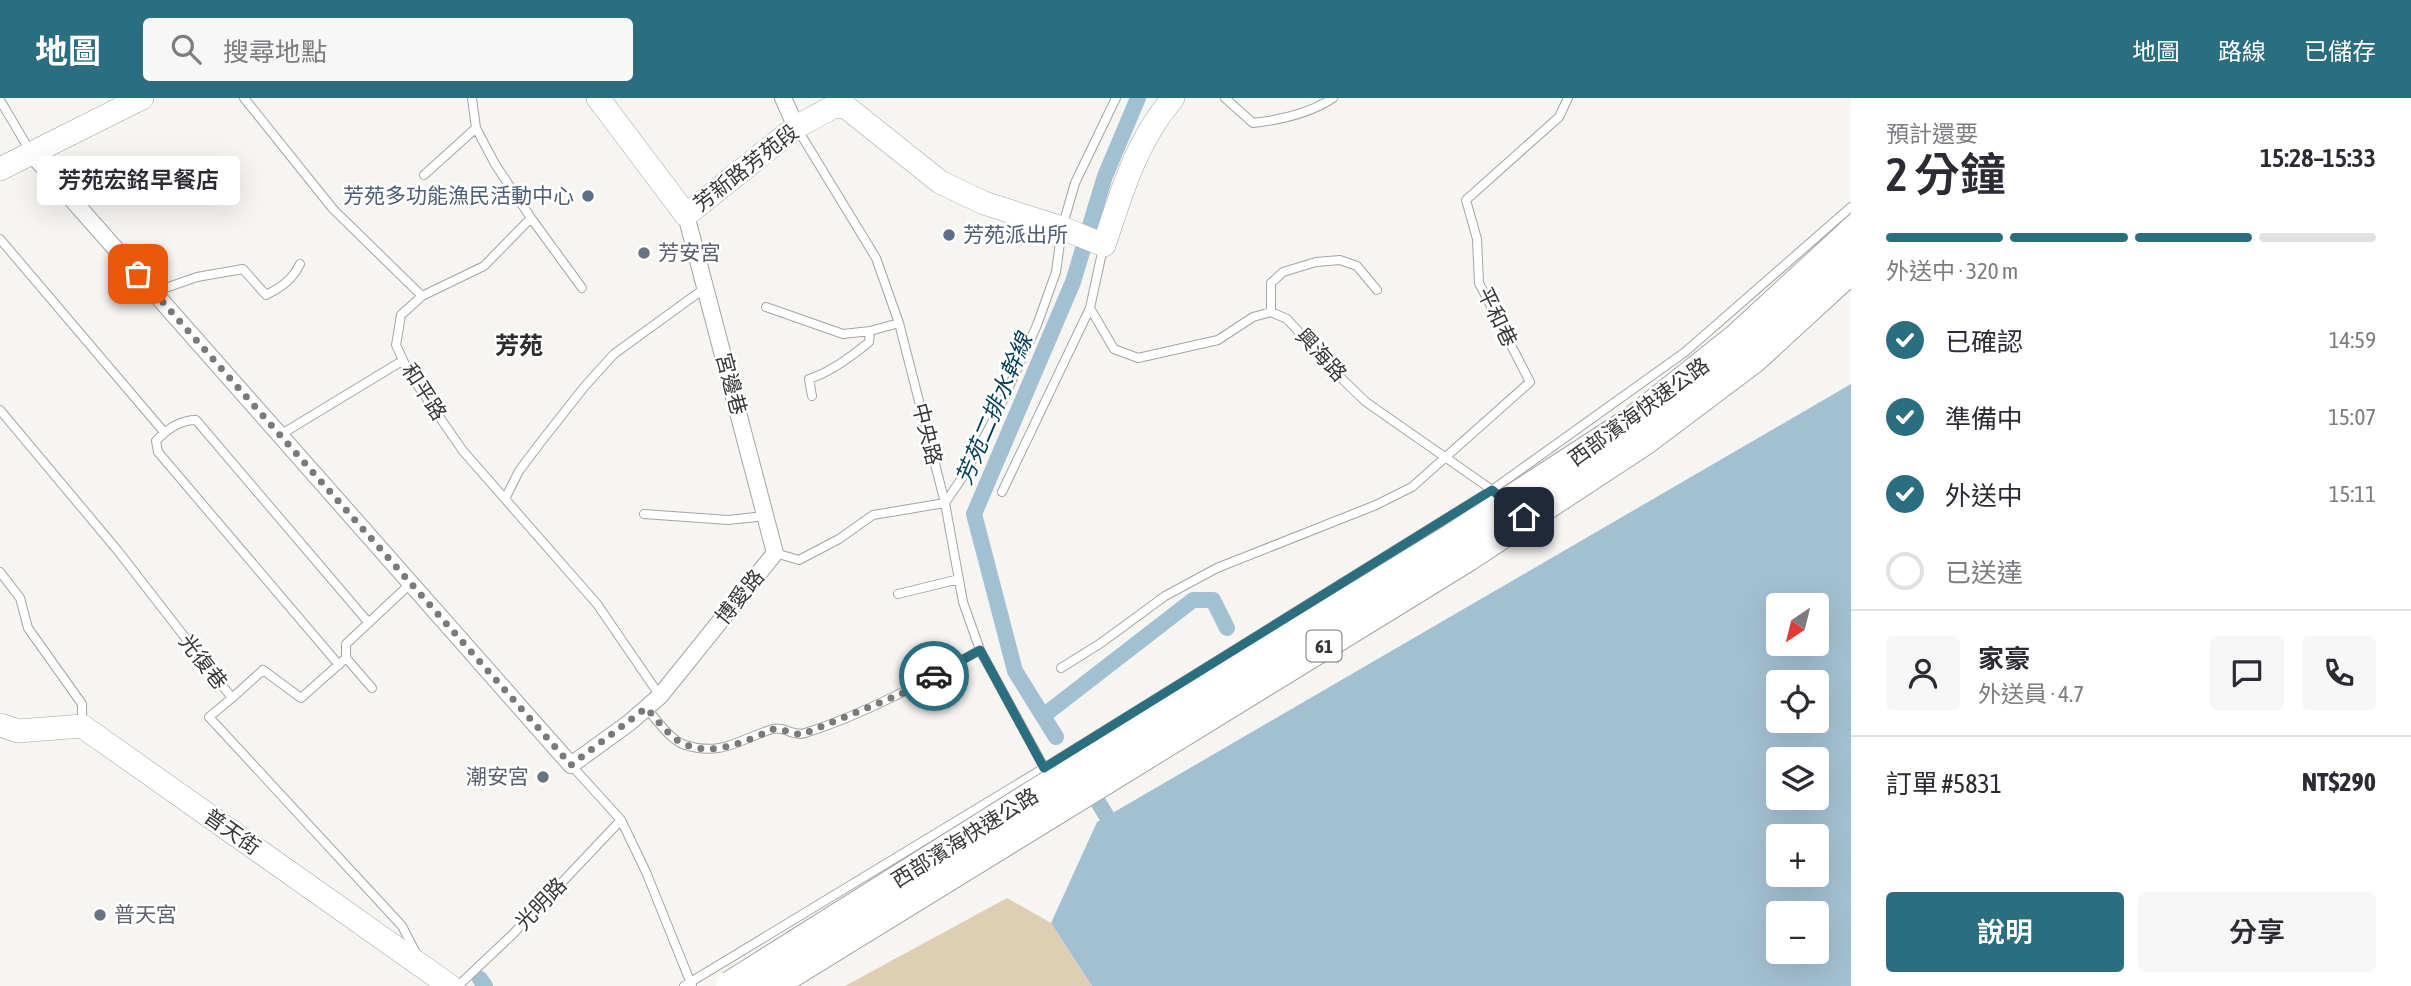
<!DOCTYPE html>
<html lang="zh-TW">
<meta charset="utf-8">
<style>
:root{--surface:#fff;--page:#f7f7f7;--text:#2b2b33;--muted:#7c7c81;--line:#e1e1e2;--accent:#2b6e7f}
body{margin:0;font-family:"Asap Condensed","Noto Sans TC",sans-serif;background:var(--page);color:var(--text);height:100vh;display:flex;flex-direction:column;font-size:26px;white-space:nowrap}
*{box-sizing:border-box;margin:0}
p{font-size:23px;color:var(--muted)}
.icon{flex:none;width:38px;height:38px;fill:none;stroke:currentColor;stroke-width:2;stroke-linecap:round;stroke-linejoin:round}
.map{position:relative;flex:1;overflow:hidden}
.panel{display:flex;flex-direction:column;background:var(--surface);width:560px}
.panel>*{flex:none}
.needle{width:46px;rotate:215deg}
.fabs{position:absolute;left:1766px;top:495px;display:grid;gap:14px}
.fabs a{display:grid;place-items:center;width:63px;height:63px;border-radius:7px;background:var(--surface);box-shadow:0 7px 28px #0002;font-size:35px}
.pin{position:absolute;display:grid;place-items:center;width:60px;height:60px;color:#fff;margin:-30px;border-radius:14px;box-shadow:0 4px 10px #0006}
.courier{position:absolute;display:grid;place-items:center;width:70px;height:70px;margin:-35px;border:5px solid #2b6e7f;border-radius:50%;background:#fff;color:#222;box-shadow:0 2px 9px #0007}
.bubble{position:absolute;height:49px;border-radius:7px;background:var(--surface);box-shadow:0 7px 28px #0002;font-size:23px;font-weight:600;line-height:49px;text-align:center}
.summary em{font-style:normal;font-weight:600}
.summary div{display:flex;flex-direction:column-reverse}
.summary{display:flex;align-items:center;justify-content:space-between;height:119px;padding:0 35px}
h1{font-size:46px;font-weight:600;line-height:52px}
.bar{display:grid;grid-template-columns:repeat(4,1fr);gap:10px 7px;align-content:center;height:84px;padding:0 35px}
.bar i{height:9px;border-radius:5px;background:var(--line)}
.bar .on{background:var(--accent)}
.bar p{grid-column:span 4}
.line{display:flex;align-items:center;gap:18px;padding:0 35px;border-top:2px solid var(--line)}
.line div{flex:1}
.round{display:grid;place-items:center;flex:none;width:74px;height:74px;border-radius:7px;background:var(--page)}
ol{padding:0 35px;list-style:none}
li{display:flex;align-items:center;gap:21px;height:77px}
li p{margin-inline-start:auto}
li .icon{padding:7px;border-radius:50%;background:var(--accent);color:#fff;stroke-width:4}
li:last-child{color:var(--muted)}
li i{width:38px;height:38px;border:4px solid var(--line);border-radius:50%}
.cta{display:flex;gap:14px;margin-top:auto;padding:14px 35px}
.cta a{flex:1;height:80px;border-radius:7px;background:var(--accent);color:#fff;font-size:28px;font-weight:600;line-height:80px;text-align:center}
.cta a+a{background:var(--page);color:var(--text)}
header{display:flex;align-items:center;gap:42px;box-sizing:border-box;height:98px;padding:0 35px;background:var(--accent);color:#fff}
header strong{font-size:33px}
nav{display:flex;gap:38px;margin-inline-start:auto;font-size:24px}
.search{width:490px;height:63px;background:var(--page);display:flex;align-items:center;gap:18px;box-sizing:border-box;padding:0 24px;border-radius:7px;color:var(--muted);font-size:26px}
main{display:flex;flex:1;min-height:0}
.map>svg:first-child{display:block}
</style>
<header>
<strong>地圖</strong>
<div class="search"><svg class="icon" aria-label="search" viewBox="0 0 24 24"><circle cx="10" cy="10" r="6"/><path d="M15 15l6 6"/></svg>搜尋地點</div>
<nav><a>地圖</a><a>路線</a><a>已儲存</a></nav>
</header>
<main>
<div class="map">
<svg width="1851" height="888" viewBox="0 0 1851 888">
<rect width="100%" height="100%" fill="#f7f5f2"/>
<path fill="#decfb4" d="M1007 800 1051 825 1092 888H845Z"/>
<path fill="#a3c0d3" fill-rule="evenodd" d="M1851 286V888H1092L1051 825 1097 724ZM1778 508H1816V546H1778ZM1778 584H1816V623H1778ZM1778 662H1816V700H1778ZM1778 738H1816V777H1778ZM1778 816H1816V854H1778Z"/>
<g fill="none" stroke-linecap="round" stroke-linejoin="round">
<path stroke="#a3c0d3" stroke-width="16" d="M1043 618 1193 502H1213L1227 530
M1056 639 1015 573 974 416 1073 184 1105 78 1138 0
M1098 704 1117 735
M480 881 485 888"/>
<g stroke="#a6a4a2" stroke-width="10">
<path id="lane" d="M244 0 333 111 422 198
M472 0 476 30 495 66 531 120 484 168 422 198 401 217 396 247 409 275 463 353 597 506 660 598
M1225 0 1253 25C1280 22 1309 16 1333 0
M0 2 30 53
M798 32 876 160 899 225 945 405 963 504 980 552 1046 673
M424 77 476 30
M531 120 582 190
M0 141 164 334
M154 194 197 179 243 171 266 197C282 189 292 182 300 166
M766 209 843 236 870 233
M1090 210 1114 251 1138 260 1218 242 1253 219 1271 214 1287 221 1338 277 1366 304 1495 394
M1271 214V185L1283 174 1316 164 1340 162 1357 168 1377 192
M812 298 809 281C831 274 851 259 869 244L870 233 899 225
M0 312 118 453 232 600 209 619 402 828 416 855
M280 337 402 263
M1002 394 1090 210 1103 150
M506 399 519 373 540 345 585 288 614 256 705 190
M644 416 728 422 765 418
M775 455 799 462 839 441 873 417 945 405 966 374 998 313 1037 227 1056 174 1062 130 1075 85 1116 0
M0 474 20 500 28 530 82 606V624
M898 496 959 481
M346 560V546L410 486
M339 567 158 354 156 343C167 331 180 322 196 322L368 524
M1061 570 1101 545 1165 498 1217 470 1376 407 1412 389 1530 284 1479 185 1477 141 1466 102 1559 19 1568 0
M232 600 263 572 301 600 346 560 372 590
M646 610C657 622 670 642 685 647 723 659 741 640 773 631 784 628 794 639 805 635 866 616 923 584 980 552
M571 667 621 722 646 774 692 888
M458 888 513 836 621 722
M684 888 1044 670 1492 392 1685 254 1851 109"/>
</g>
<g stroke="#a6a4a2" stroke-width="18">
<path id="street" d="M783 0 796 29
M31 55 571 667 629 625 660 598 775 455 686 117"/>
</g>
<g stroke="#a6a4a2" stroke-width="24">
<path id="secondary" d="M598 0 686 117 796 29 835 8 846 9 940 84 984 105 1062 130 1104 147C1122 94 1135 45 1173 0
M0 71 142 0
M0 627 18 633 82 628 450 888"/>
</g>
<use href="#lane" stroke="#fff" stroke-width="8"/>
<use href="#street" stroke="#fff" stroke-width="16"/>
<use href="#secondary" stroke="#fff" stroke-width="23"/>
<g stroke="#a6a4a2" stroke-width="32" stroke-linecap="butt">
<path id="highway-bridge" d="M731 888 1033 698 1452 441 1634 323 1737 241 1851 136
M769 888 1466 459 1644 342 1753 260 1851 170"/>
</g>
<use href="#highway-bridge" stroke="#fff" stroke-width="30"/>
</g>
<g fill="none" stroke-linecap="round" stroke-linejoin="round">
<path stroke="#7b7a78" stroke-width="7" stroke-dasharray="0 12.6" d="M138 176 571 667 646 610C657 621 668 638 682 645 712 660 746 643 774 631H779L801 637 901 596 934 578"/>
<path stroke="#2b6e7f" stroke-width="9" d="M934 578 980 552 1044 670 1492 392 1524 419"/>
</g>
<g fill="#5c6f8a" stroke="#fff" stroke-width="2.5">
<circle cx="588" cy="98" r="7"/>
<circle cx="949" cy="137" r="7"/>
</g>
<g fill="#6b7280" stroke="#fff" stroke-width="2.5">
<circle cx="644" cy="155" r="7"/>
<circle cx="543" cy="679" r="7"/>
<circle cx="100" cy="817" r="7"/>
</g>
<g text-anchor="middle" stroke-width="5" stroke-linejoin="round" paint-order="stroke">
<rect fill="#fff" stroke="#747372" stroke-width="2" x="1306.5" y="532.5" width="35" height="31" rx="5"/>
<g font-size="19" font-weight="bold" fill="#383736">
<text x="1324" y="555">61</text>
</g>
<g font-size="21" fill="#383736" stroke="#fff">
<text transform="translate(746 70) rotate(-38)" y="7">芳新路芳苑段</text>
<text transform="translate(1497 219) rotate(64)" y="7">平和巷</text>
<text transform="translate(1321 257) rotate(47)" y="7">興海路</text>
<text transform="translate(731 286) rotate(75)" y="7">宮邊巷</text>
<text transform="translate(424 294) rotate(57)" y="7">和平路</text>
<text transform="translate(1639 314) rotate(-36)" y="7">西部濱海快速公路</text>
<text transform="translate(927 336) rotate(76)" y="7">中央路</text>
<text transform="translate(740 499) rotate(-51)" y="7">博愛路</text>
<text transform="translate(203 564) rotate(52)" y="7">光復巷</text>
<text transform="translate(232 734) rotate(35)" y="7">普天街</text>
<text transform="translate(965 740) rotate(-32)" y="7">西部濱海快速公路</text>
<text transform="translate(541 806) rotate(-46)" y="7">光明路</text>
</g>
<g font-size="21" fill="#4e5e75" stroke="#fff" text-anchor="end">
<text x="574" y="105">芳苑多功能漁民活動中心</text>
<text x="963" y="144" text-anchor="start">芳苑派出所</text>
</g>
<g font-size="21" fill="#5b616d" stroke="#fff" text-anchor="start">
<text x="658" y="162">芳安宮</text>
<text x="529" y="686" text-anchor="end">潮安宮</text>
<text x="114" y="824">普天宮</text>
</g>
<g font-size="23" font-style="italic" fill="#053e59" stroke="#fff">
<text transform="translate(994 311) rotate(-67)" y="8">芳苑二排水幹線</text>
</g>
<g font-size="24" font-weight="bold" fill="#2f2e2c" stroke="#fff">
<text x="519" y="256">芳苑</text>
</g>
</g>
</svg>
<div class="fabs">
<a><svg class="needle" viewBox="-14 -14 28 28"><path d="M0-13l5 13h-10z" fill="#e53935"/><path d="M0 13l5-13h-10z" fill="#7c7c81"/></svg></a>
<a><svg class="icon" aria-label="locate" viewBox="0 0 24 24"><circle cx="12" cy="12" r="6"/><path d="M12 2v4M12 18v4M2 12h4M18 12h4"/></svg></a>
<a><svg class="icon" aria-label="layers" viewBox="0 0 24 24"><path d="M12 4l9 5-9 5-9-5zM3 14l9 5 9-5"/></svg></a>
<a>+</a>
<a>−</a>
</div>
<div class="pin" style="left:138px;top:176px;background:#ea580c"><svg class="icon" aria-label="bag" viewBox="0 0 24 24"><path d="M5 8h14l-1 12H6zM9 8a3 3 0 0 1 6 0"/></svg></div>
<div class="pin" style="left:1524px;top:419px;background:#1f2937"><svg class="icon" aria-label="home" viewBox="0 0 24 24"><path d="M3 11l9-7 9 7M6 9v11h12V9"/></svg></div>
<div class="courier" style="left:934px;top:578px"><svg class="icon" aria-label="car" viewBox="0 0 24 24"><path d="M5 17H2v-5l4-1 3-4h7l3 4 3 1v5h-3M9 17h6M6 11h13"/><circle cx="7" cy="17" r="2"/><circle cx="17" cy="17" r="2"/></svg></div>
<div class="bubble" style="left:37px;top:58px;width:203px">芳苑宏銘早餐店</div>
</div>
<section class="panel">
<div class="summary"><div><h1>2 分鐘</h1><p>預計還要</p></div><em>15:28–15:33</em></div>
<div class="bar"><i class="on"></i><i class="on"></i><i class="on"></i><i></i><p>外送中 · 320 m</p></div>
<ol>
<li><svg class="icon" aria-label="check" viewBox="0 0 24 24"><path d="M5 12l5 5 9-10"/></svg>已確認<p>14:59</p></li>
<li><svg class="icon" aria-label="check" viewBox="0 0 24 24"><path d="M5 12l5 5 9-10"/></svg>準備中<p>15:07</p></li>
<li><svg class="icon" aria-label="check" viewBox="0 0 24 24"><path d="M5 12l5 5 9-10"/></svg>外送中<p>15:11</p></li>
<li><i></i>已送達</li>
</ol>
<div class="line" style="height:126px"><a class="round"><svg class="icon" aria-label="person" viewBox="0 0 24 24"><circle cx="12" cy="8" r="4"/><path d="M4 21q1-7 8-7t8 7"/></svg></a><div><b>家豪</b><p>外送員 · 4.7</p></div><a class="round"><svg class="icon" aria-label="chat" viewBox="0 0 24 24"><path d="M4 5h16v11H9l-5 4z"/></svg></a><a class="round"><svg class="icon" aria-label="phone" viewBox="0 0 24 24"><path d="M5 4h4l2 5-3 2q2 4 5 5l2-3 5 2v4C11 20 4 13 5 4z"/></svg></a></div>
<div class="line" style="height:91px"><div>訂單 #5831</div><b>NT$290</b></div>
<div class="cta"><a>說明</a><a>分享</a></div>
</section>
</main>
